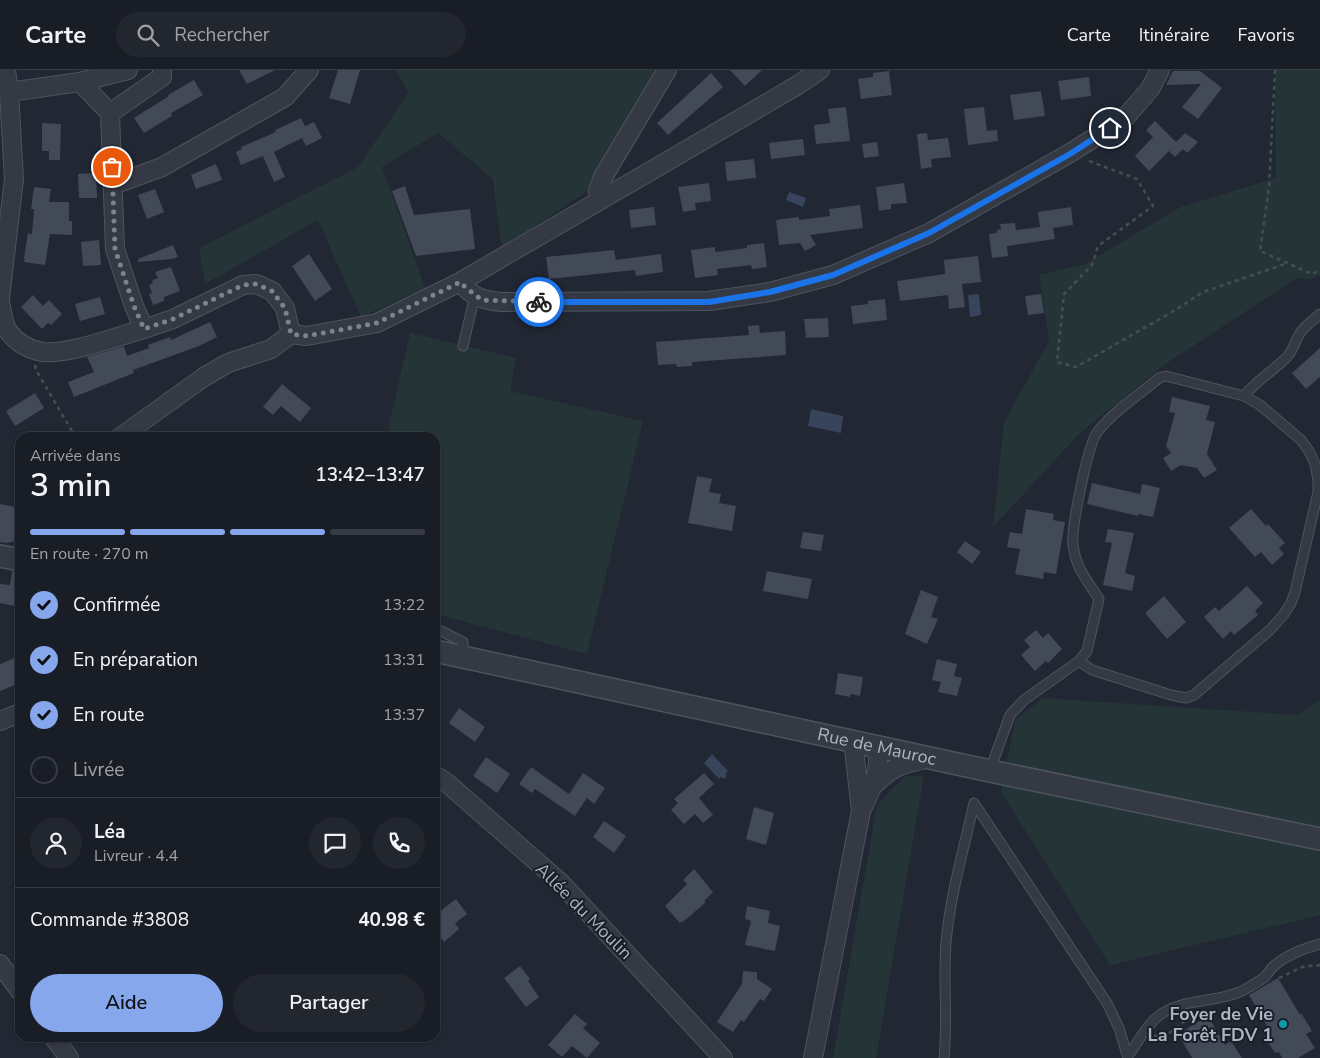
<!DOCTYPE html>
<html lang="fr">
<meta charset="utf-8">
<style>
:root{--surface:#191d26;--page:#22262e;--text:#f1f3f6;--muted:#9fa2a7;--line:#373b43;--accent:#87a7ed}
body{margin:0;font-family:"Nunito Sans",sans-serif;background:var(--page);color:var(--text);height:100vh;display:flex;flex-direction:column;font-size:19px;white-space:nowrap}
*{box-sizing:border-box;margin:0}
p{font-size:16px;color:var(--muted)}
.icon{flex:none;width:28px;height:28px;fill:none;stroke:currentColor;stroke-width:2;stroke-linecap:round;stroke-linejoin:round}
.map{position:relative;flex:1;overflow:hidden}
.sheet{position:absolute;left:15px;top:362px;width:425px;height:610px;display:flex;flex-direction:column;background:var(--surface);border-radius:15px;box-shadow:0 1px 4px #0004,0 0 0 1px var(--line)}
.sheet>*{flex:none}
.pin{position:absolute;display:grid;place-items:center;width:42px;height:42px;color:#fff;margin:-21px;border:2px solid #fff;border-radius:50%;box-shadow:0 1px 5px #0007}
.courier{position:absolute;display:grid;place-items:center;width:50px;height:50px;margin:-25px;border:4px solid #1a73e8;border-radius:50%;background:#fff;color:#222;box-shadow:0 1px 6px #0007}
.headline em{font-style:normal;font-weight:600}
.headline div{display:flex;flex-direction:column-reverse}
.headline{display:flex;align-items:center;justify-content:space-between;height:85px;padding:0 15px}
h1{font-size:32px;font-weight:600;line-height:38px}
.bar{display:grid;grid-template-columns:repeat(4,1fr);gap:8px 5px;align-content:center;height:60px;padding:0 15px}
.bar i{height:6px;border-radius:4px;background:var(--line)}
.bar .selected{background:var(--accent)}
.bar p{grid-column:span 4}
.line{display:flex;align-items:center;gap:12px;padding:0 15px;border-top:1px solid var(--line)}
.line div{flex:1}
.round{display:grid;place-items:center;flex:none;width:52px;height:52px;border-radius:26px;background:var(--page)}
ol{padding:0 15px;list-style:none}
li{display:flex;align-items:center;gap:15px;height:55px}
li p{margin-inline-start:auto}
li .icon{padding:5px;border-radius:50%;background:var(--accent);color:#111;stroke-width:4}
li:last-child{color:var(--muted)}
li i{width:28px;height:28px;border:2px solid var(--line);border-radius:50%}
.primary-button{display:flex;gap:10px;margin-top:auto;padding:10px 15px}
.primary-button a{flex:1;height:58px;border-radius:30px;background:var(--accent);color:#111;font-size:20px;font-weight:600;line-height:58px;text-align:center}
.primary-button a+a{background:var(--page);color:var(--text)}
header{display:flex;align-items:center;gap:30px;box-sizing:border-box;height:70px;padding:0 25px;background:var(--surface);border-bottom:1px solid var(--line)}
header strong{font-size:24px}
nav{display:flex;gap:28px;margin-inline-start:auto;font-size:18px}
.search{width:350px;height:45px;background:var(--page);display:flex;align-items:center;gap:12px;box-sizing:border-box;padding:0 18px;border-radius:28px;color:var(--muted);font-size:19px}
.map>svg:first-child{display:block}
</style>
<header>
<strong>Carte</strong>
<div class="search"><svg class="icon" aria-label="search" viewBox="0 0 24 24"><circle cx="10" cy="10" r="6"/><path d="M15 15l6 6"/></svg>Rechercher</div>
<nav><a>Carte</a><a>Itinéraire</a><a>Favoris</a></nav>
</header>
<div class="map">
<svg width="1320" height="988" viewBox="0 0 1320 988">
<rect width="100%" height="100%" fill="#212733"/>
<path fill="#253537" d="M396 0H665L587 121 502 179 493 109 438 63 382 97 425 218 361 247 318 150 205 214 199 178 358 97 408 23Z
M1275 0H1320V205L1312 209 1297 208 1167 293 1080 363 993 457 1004 352 1049 271 1039 205 1085 194 1181 137 1276 108Z
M410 263 516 288 510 321 643 351 587 584 435 544V368H386Z
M1043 628 1298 645 1320 630V845L1110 895 1001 722 1015 650Z
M905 706H924L876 988H833L877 735Z"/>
<path fill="#37445b" d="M789 122 806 128 803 137 786 130Z
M979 224 981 245 970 247 968 225Z
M811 339 843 346 841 363 808 356Z
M712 684 728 701 726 703V708L724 709 721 707 719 709 704 693Z"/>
<path fill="#424a57" d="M239 0H275L247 14Z
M338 0H360L350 34 329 28Z
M730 0H762L745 16Z
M889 1 892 25 861 29 858 9 873 7V3Z
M1173 1H1200L1222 18 1198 49 1182 37 1201 14 1166 15Z
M711 3 723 17 668 65 657 53Z
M1089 7 1091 26 1061 30 1058 11Z
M194 10 203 25 171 43 172 46 144 63 134 48 169 26 168 25Z
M1041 21 1045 46 1014 50 1010 25Z
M846 37 850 71 816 74 814 55 830 53 828 39Z
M984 37 987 61 997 60 998 71 968 75 964 39Z
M301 48 305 56 314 52 322 68 306 76 302 68 274 82 285 107 274 112 263 86 241 95 236 82 242 79 241 77 276 62 275 60Z
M1155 51 1181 77 1176 72 1185 63 1198 72 1187 83 1183 79 1175 87 1169 81 1149 101 1135 86 1153 67 1146 60Z
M42 53 61 54 60 90H49V81H42Z
M927 63 928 70 948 68 951 87 931 89 932 97 921 99 917 64Z
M803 69 805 85 771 89 769 73Z
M877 72 879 86 864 88 862 74Z
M754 89 756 108 727 111 725 92Z
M216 94 222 110 196 119 191 105Z
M96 103 97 128H79L78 104Z
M709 113 711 131 695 133 696 140 683 142 678 117Z
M904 113 907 133 891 134V139L879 141 876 117Z
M405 116 414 145 470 139 475 179 416 186 392 121Z
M34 117 51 119 49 132H69V151H72V165L50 164 45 195 24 192 25 188H24L28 163 32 164 34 139H31Z
M155 119 164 142 147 149 138 125Z
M860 135 863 158 810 165 816 175 805 181 800 173 779 175 776 150 799 147V150L830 146 829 139Z
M654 137 656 155 631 158 629 140Z
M1071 137 1073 155 1053 158 1055 169 1007 176 1008 186 992 188 989 164 997 163V160L1001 159 1000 154 1015 153 1016 160 1040 157 1038 142Z
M99 170 101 195 83 196 81 172Z
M764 173 767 197 752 199 751 195 717 199 718 205 695 208 691 180 715 177V182L747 178V175Z
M173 175 178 187 172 189 138 192V189Z
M614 180 616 190 661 184 663 202 636 206 635 200 549 209 546 187Z
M309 184 332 219 315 231 292 196Z
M978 186 981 212 962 214 965 237 949 239 948 225 900 231 897 211 945 204 944 190Z
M171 197 180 221 164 227V231L153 235 149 224 152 223 149 215 153 213 152 210 158 208 155 202Z
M1041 224 1044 243 1028 245 1025 226Z
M33 225 43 236 49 230 62 244 51 255 48 253 42 259 21 237Z
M100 227 105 244 80 251 75 234Z
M885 229 887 250 853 254 851 236 868 234V231Z
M828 248 829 267 806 268 804 249Z
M210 252 217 267 199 276 133 300 134 303 74 327 68 312 94 302 87 287 124 276 127 286 149 278 148 275 170 267 171 270Z
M759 255 760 263 785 261 786 285 692 292V296L677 297 676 294 658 295 656 272 749 265 748 256Z
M1320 278V307L1306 319 1292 303Z
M282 314 311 338 300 352 281 336 273 345 263 337Z
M35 323 44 338 15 356 6 341Z
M1172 327 1210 336 1206 350 1215 352 1207 384 1217 400 1204 408 1197 398 1181 395 1171 401 1163 388 1171 383 1166 376 1175 343 1169 342Z
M697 406 712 409 709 422 721 424 719 433 736 436 732 461 688 453Z
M1092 413 1140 424 1142 414 1160 418 1153 447 1138 444V446L1087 434Z
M0 434 20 438V469L17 471 6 473 0 472Z
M1026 439 1054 444 1053 450 1065 452 1056 504 1044 502 1043 509 1015 504 1020 479 1007 477 1010 462 1022 464Z
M1251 439 1266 456 1268 454 1285 473 1279 478 1284 484 1272 495 1261 482 1255 487 1229 458Z
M1108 459 1134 463 1125 503 1135 506 1132 521 1103 515 1112 473 1105 472Z
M803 462 824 465 821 481 800 478Z
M965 471 981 482 972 494 957 482Z
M12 501 20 502V537L0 533V514L10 515Z
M767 501 812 509 808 529 763 521Z
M1247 516 1263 533 1255 541 1258 545 1234 565 1231 561 1223 569 1204 547 1215 537 1219 541Z
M921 520 938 527 931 547 938 549 927 574 905 564Z
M1164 526 1186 552 1167 569 1145 543Z
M1036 560 1043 568 1048 563 1062 579 1048 593 1046 591 1035 601 1021 585 1030 577 1024 570Z
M20 586V613L0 621V594Z
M937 589 957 594 954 606 962 608 957 626 938 622 941 612 932 610Z
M838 603 863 607 860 626 851 624 850 627 835 624Z
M459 638 485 657 475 672 449 653Z
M486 687 510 704 497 723 473 706Z
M531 697 569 724 583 703 605 718 594 734 587 728 575 746 535 719 532 723 519 714Z
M704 703 714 714 699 728 713 745 703 753 695 744 684 754 671 740 678 733 674 729Z
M754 737 774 743 766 775 746 769Z
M604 751 626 766 614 783 593 767Z
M694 799 713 822 704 831 706 832 683 852 682 851 680 853 665 836 687 814 683 810Z
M456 829 467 844 455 853 459 859 444 872 435 860V845Z
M747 836 770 841 768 853 780 856 775 881 745 875 751 851 745 849Z
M520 896 530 909 528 911 539 927 526 937 504 908Z
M743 901 757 902V909L772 919 764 931 760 929 744 952 741 950 733 962 717 952 742 914Z
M1278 908 1300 945 1301 943 1312 961 1306 964 1315 978 1298 988H1282L1279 982 1275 983 1264 966 1270 961 1249 925Z
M575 944 587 954 583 958 600 973 587 988 572 976 562 987 548 975Z
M1208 946 1225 975 1231 971 1242 988H1192L1178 964Z"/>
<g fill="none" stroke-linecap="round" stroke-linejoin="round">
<g stroke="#4e545f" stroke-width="11">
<path id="service" d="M463 276 475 225
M1244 326C1257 310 1273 301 1287 287 1294 279 1295 271 1300 263 1305 256 1313 250 1320 244
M435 558 463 572V587
M990 700 1010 645 1024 630 1079 591 1087 581 1099 529C1087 510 1076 499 1073 475 1071 458 1088 373 1098 361 1115 340 1139 325 1159 308L1166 306 1244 326 1260 335 1301 370 1309 381 1315 394 1318 410V422L1295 522 1291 533 1284 544 1270 560 1194 625 1186 628 1171 625 1092 600 1079 591
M1128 986C1138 972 1147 954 1161 944 1185 928 1216 933 1242 921 1249 917 1258 912 1265 907 1268 903 1271 898 1275 895 1287 885 1305 878 1320 874
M944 988C948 950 943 911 946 873 950 825 964 779 974 733L1107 933 1119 958 1128 988"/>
</g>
<g stroke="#4e545f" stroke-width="20">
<path id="minor" d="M162 0V7L110 43 115 179 134 236 144 259 173 249 243 215 256 214 272 221 285 238 291 264
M80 12 110 43
M9 22 80 12 128 0
M113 115 162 97 285 27 309 0
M599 131 598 121 603 107 667 0
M460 212C472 227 482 230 501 232L709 231 770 222 833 205 929 163 1070 83 1124 49 1150 19 1160 0
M0 228 14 109 9 22 6 0
M0 231C2 241 3 253 8 261 16 272 29 280 43 282 68 285 118 266 144 259
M119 368 204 307 228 293 271 279 291 264 307 266 377 253 460 212 798 15 820 0
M0 651 20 643
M853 670 861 741
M435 705 447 713 561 813 723 988
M873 716C892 697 901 694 926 689
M0 894 20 921
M54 968 69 988
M813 988 861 741C871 720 883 699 876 675"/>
</g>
<g stroke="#4e545f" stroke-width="24">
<g id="tertiary">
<path d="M0 486 20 490"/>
<path id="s1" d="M435 581 990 701 1320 769"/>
</g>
</g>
<path stroke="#425054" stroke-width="2.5" stroke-dasharray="4 4" stroke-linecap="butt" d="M1275 0 1269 117 1260 181 1312 204 1320 200
M1089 91 1137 109 1153 136 1098 176 1092 195 1064 224 1057 292 1076 297 1172 242 1203 222 1288 193
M35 295 36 300 76 368
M1279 908 1302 897 1320 895
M1154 966 1167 965 1185 951 1205 943"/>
<use href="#service" stroke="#343944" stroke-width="9"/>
<use href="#minor" stroke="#343944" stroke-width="18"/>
<use href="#tertiary" stroke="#343944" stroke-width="21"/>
</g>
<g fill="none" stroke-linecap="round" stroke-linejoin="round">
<path stroke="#7c838f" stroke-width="5" stroke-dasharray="0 9" d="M112 97 115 179 134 236 144 259 173 249 243 215 256 214 272 221 285 238 291 264 307 266 377 253 460 212 465 217 482 230 539 232"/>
<path stroke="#1a73e8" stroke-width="6" d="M539 232H709L770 222 833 205 929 163 1070 84 1110 58"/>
</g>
<circle fill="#0f9aa8" stroke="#191e28" stroke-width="2" cx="1283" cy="954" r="5"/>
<g text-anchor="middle" stroke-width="4" stroke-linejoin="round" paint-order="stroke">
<g font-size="18" fill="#adb4c1" stroke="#191e28">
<text dy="6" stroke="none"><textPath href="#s1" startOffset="452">Rue de Mauroc</textPath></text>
<text transform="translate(584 841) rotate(45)" y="6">Allée du Moulin</text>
</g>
<g font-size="18" font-weight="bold" fill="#adb4c1" stroke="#191e28" text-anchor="end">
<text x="1273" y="950">Foyer de Vie<tspan x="1273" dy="21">La Forêt FDV 1</tspan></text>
</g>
</g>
</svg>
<div class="pin" style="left:112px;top:97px;background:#ea580c"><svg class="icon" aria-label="bag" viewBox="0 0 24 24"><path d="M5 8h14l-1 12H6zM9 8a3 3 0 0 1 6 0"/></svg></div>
<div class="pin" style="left:1110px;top:58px;background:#1f2937"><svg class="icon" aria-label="home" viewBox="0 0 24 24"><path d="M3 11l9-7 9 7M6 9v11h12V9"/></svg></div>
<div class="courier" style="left:539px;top:232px"><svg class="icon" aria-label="bike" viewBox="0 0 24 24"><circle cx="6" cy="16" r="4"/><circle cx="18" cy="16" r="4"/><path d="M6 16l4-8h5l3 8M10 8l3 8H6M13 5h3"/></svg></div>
<section class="sheet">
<div class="headline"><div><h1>3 min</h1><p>Arrivée dans</p></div><em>13:42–13:47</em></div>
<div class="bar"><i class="selected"></i><i class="selected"></i><i class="selected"></i><i></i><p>En route · 270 m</p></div>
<ol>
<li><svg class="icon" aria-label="check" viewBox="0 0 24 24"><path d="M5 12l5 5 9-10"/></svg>Confirmée<p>13:22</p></li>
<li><svg class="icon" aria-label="check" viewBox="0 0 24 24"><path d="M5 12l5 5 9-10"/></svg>En préparation<p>13:31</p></li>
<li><svg class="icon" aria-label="check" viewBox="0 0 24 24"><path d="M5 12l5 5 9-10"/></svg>En route<p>13:37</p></li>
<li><i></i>Livrée</li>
</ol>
<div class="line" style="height:90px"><a class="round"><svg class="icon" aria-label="person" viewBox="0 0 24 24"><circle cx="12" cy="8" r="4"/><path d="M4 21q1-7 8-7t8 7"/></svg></a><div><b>Léa</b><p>Livreur · 4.4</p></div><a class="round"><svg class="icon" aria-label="chat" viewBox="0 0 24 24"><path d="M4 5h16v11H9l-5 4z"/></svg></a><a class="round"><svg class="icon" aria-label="phone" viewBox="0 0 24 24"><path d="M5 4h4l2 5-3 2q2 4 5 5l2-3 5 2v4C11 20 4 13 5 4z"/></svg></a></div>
<div class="line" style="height:65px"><div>Commande #3808</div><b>40.98 €</b></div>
<div class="primary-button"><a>Aide</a><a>Partager</a></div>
</section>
</div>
